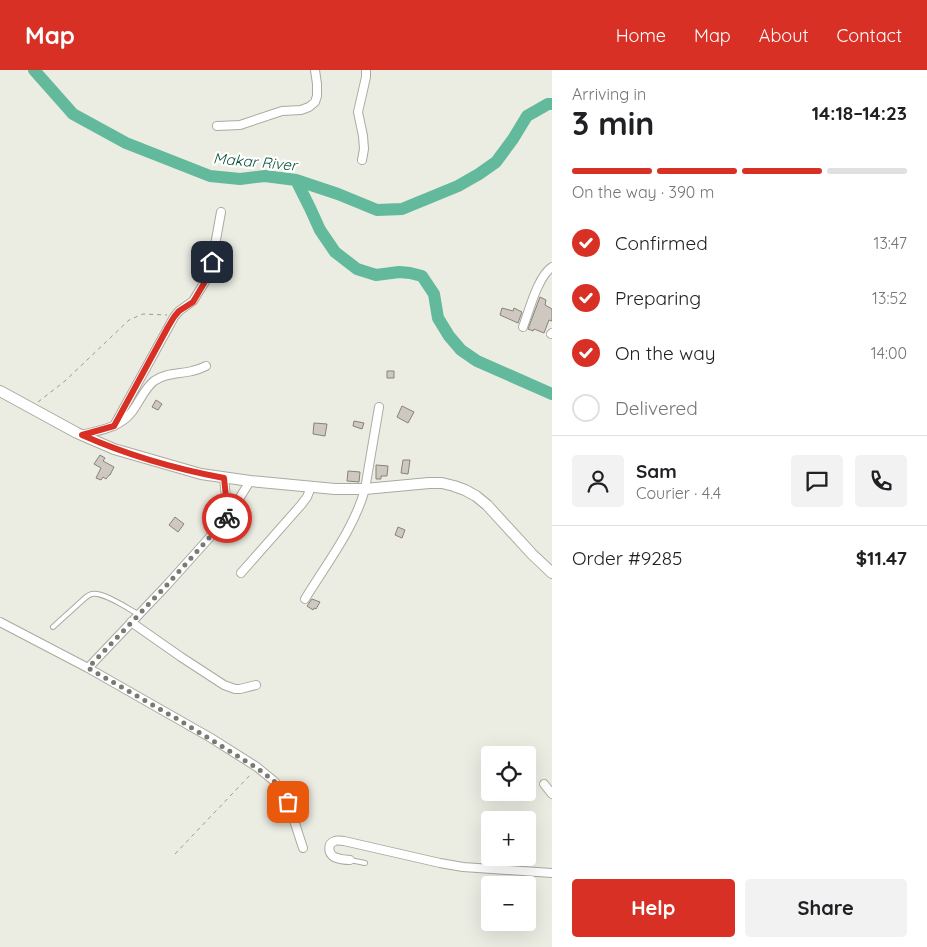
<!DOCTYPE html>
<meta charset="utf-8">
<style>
:root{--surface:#fff;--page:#f2f2f2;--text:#202124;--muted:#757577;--line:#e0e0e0;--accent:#d93025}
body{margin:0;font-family:Quicksand,sans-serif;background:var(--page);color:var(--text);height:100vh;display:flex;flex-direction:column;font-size:19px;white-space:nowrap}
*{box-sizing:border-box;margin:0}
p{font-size:16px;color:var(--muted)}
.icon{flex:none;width:28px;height:28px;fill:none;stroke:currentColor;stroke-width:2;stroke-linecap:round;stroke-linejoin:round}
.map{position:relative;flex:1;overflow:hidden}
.drawer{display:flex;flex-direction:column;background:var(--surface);width:375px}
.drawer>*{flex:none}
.buttons{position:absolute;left:481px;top:676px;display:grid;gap:10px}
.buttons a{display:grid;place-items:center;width:55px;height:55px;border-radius:5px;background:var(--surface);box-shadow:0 5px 20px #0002;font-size:25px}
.pin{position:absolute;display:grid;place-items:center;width:42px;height:42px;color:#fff;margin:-21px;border-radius:10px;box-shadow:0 2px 8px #0006}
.courier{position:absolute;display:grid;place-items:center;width:50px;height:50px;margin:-25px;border:4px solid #d93025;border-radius:50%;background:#fff;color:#222;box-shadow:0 1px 6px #0007}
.head em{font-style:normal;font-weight:800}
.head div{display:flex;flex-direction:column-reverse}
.head{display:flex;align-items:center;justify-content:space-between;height:85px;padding:0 20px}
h1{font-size:32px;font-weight:800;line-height:38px}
.bar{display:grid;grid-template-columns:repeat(4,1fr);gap:8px 5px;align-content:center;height:60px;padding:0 20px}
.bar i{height:6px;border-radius:4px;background:var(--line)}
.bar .selected{background:var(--accent)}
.bar p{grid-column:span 4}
.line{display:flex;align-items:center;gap:12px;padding:0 20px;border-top:1px solid var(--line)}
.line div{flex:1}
.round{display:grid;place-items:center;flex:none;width:52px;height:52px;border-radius:5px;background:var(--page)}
ol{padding:0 20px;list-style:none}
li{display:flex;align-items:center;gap:15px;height:55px}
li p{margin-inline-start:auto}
li .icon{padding:5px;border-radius:50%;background:var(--accent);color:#fff;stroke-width:4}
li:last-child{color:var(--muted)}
li i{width:28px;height:28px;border:2px solid var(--line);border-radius:50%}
.primary-button{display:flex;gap:10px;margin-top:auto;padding:10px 20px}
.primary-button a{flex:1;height:58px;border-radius:5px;background:var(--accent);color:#fff;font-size:20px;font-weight:800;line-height:58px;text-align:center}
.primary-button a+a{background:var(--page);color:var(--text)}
header{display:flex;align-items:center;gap:30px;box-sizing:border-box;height:70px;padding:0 25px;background:var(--accent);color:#fff}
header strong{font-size:24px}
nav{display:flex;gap:28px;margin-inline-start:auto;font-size:18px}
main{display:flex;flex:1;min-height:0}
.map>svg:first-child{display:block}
</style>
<header>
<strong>Map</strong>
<nav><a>Home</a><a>Map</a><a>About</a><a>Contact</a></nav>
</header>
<main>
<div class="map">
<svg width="552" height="877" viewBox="0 0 552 877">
<rect width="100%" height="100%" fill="#ebece2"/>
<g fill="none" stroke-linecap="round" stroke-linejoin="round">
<path stroke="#62b99b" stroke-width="12" d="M34 0 73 44 126 73 210 106 240 109 265 106 296 110 338 124 377 140 402 139 458 116 479 104 496 92 513 69 527 46 548 34H552
M296 110 310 138 320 160 335 182 357 199 376 205 399 202 410 203 422 206 434 224 438 248 449 266 461 280 477 291 552 324"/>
</g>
<path fill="#cec8c0" stroke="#87827a" d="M540 227 546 230 545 235 552 239V251L549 250 544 263 534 259 533 261 528 259Z
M502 238 513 241 514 238 522 242 518 253 500 245Z
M387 301H394V308H387Z
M156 330 162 334 158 340 152 337Z
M402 336 414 342 408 353 397 347Z
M354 351 364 353 362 359 353 356Z
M314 353 327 354 325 366 313 364Z
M100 385 105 388 103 391 114 397 110 405H109L106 409 103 407 101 410 96 408 101 398 94 394Z
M403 390H410L408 404 401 403Z
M376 395 388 396 387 406H381V409H376Z
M348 401 360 402 359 412 347 411Z
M175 447 184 454 178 462 169 455Z
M398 457 405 460 402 468 395 465Z
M312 529 320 532 316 539 314 538 313 540 307 536Z"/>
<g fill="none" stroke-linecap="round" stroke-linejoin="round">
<g stroke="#aaaaa1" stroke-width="6">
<path id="service" d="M53 557 85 528C88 526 88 525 92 524 104 522 127 538 138 544
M350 790 365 793"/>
</g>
<g stroke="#aaaaa1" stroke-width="10">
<path id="minor" d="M217 56 240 55 282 41 301 40 309 37 315 32 317 26V14L315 0
M362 90 364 79 363 66 358 42 366 7V0
M523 257C529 241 538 206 552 197
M551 264 552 263
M114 356 174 247 179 241 193 231 206 210 212 192 221 142
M82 365C99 360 119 358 131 343 139 333 144 319 154 311 165 303 179 304 192 301 197 300 202 298 206 296
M224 408 228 447
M241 503 301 435 307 427 311 417
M305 529C327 493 354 459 365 419L379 337
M0 552 88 598 211 668 257 697 274 711 281 719 288 732 303 778
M131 552 181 587 224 615 235 619H240L256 615
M88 598 166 516 228 447 250 411
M544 714 552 724
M350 790C345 790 339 789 334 787 328 783 327 773 335 771 337 770 342 771 344 771L440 793 463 797 552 803"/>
</g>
<g stroke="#aaaaa1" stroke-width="12">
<path id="tertiary" d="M0 321 77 363 114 379 201 404 250 411 335 419H365L429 413H442L454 416 465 420 476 426 487 435 532 484 552 503"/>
</g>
<path stroke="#9a9b94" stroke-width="1" stroke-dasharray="4 4" stroke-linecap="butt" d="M38 332 65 311 129 250 143 244 167 245
M175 784 252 703"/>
<use href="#service" stroke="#fff" stroke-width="4"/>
<use href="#minor" stroke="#fff" stroke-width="8"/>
<use href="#tertiary" stroke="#fff" stroke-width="10"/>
</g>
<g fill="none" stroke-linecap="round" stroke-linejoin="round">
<path stroke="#7a7a74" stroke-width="5" stroke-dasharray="0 9" d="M227 448 166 516 88 598 179 650 257 698 274 711 281 719 288 732"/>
<path stroke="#d93025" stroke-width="6" d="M212 192 206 210 193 232 179 241 174 247 168 257 114 356 82 365C127 385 176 399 224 408L228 446 227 448"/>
</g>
<g text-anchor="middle" stroke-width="4.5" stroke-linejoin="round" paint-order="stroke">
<g font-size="15" font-style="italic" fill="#08533f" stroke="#fffffe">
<text transform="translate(255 92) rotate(5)" y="5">Makar River</text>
</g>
</g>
</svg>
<div class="buttons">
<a><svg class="icon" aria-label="locate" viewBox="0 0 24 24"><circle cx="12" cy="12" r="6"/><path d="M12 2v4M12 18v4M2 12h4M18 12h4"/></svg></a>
<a>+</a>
<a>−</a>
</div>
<div class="pin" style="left:288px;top:732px;background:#ea580c"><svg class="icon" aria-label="bag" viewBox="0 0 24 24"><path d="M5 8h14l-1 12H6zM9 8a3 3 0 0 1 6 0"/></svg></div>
<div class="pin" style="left:212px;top:192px;background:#1f2937"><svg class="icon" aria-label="home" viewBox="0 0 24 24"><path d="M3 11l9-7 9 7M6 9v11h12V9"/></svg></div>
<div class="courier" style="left:227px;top:448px"><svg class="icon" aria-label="bike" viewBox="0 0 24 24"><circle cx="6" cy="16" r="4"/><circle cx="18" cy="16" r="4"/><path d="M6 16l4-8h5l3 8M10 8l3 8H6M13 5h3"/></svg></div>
</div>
<section class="drawer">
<div class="head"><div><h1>3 min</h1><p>Arriving in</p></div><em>14:18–14:23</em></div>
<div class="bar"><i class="selected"></i><i class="selected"></i><i class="selected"></i><i></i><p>On the way · 390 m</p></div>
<ol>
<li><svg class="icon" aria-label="check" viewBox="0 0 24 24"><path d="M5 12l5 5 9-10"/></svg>Confirmed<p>13:47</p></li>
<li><svg class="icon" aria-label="check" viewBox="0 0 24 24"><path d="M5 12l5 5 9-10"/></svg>Preparing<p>13:52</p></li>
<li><svg class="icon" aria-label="check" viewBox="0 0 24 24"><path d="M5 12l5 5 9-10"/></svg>On the way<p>14:00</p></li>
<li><i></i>Delivered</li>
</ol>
<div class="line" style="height:90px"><a class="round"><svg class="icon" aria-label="person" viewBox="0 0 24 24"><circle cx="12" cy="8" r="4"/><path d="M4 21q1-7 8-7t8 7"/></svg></a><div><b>Sam</b><p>Courier · 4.4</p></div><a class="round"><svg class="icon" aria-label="chat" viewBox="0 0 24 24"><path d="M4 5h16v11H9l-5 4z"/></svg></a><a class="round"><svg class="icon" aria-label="phone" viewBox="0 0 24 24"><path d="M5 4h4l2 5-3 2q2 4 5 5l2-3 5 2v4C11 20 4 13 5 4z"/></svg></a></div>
<div class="line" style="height:65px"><div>Order #9285</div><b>$11.47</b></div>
<div class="primary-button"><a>Help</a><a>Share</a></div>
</section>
</main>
